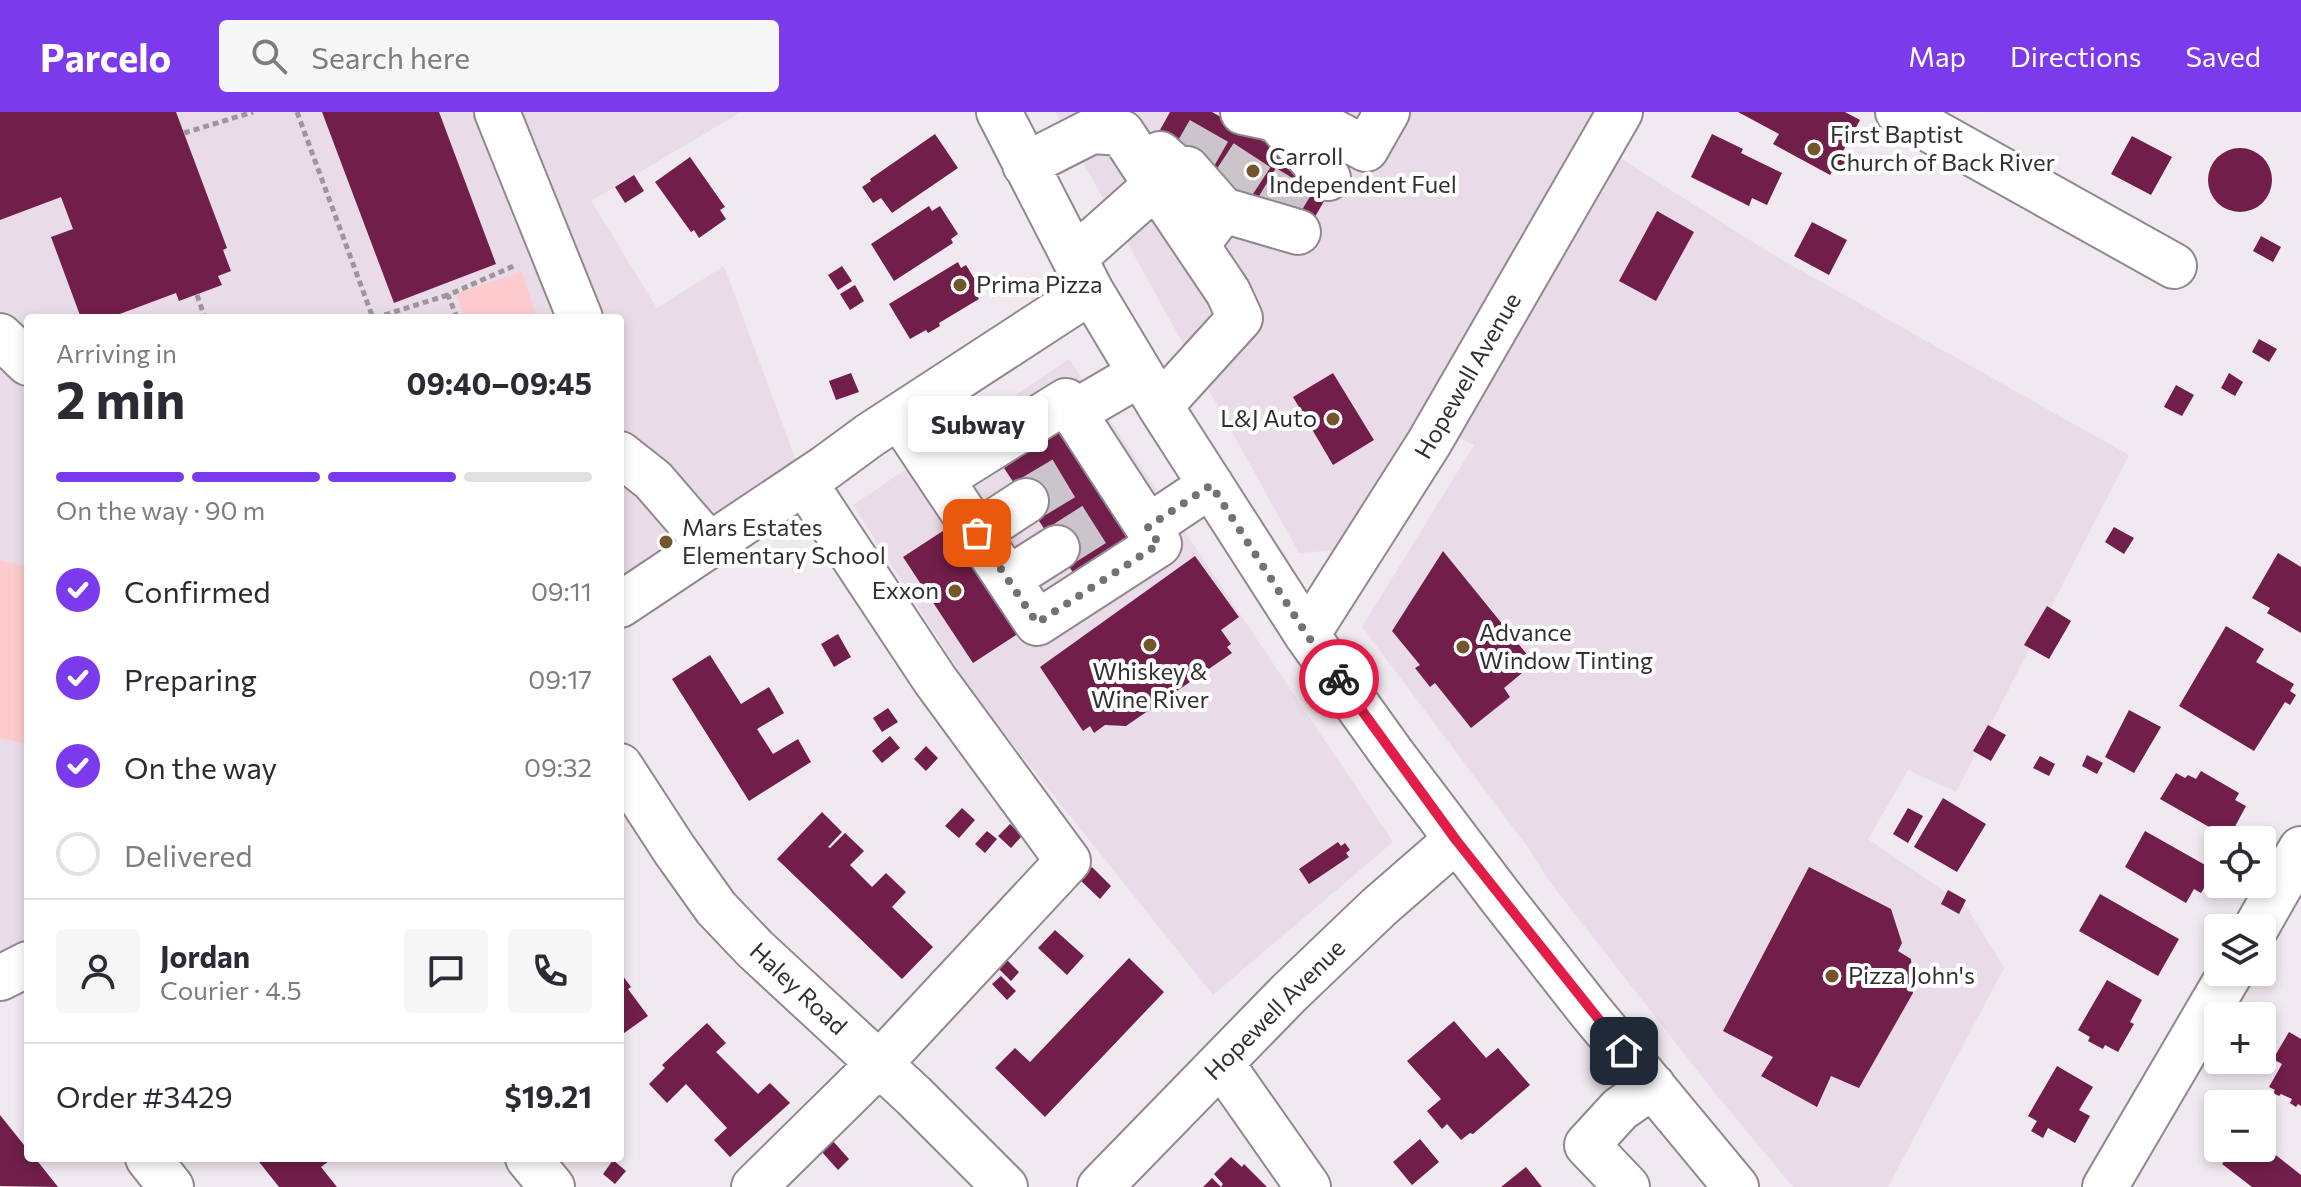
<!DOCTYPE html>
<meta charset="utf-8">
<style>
:root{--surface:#fff;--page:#f7f7f7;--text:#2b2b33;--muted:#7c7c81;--line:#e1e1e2;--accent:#7c3aed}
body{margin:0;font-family:Commissioner,sans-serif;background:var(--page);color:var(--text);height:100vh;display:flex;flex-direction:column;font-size:30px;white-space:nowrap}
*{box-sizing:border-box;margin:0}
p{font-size:26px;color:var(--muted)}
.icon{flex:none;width:44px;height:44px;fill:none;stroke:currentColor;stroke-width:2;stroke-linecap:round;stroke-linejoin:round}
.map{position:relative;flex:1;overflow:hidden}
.panel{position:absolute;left:24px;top:202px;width:600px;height:848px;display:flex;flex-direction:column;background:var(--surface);border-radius:8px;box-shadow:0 4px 12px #0003}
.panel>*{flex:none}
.tools{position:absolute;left:2204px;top:714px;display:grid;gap:16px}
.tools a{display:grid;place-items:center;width:72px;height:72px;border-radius:8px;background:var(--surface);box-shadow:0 4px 12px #0003;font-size:40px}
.pin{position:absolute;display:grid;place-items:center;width:68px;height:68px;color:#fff;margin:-34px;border-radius:16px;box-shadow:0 4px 12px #0006}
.courier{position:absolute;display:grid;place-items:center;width:80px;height:80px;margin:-40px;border:6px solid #e11d48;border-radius:50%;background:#fff;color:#222;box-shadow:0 2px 10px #0007}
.bubble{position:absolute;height:56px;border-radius:8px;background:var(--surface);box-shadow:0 4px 12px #0003;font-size:26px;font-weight:700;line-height:56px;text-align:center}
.head em{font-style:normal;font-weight:700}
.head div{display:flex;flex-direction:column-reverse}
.head{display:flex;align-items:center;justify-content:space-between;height:136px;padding:0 32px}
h1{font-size:52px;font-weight:700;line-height:60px}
.bar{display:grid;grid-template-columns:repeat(4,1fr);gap:12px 8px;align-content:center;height:96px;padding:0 32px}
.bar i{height:10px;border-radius:6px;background:var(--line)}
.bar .on{background:var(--accent)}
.bar p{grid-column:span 4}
.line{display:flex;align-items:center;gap:20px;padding:0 32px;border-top:2px solid var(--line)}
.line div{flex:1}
.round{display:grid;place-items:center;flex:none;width:84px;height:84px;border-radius:8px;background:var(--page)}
ol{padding:0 32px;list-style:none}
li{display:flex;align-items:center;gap:24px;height:88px}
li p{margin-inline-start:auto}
li .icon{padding:8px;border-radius:50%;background:var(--accent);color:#fff;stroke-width:4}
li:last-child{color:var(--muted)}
li i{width:44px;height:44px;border:4px solid var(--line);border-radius:50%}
header{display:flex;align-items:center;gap:48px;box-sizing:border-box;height:112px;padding:0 40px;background:var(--accent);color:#fff}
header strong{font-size:38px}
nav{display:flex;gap:44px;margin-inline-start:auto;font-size:28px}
.search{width:560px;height:72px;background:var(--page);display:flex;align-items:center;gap:20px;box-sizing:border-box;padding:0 28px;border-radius:8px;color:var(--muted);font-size:30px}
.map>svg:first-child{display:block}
</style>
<header>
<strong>Parcelo</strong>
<div class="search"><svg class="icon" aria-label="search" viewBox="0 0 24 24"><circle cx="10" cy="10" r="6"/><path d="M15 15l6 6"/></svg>Search here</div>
<nav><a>Map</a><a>Directions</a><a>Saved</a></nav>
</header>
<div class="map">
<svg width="2301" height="1075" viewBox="0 0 2301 1075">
<rect width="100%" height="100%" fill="#f1e9f0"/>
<path fill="#eadbe8" d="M0 0H741L591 89 657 196 724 154 804 370 620 491V206H28V849L0 864Z
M1055 0H1621L1601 34 1772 142 2129 343 1956 680 1908 658 1868 727 1966 794 2004 856 1888 1075H1793L1714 980 1546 765 1532 741 1362 515 1474 333 1417 303 1369 402 1340 438 1299 441Z
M1069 247 1393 730 1213 883 976 586 853 393Z"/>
<path fill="#fdcbce" d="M522 160 537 206H465L456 181Z
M0 448 28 455V632L0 626Z"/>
<path fill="#711e4a" d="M0 0H176L227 136 223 138 231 159 218 164 222 173 179 189 176 181 109 206H81L51 125 73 117 61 85 0 108Z
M322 0H439L496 152 394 191Z
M1170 0H1212L1335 70 1304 124 1150 36Z
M1738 0H1845L1860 8 1841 43 1851 48 1844 60 1835 55 1830 63 1773 32 1779 22Z
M935 22 958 56 892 101 881 86 873 91 862 75 871 69 870 67Z
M1712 22 1743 37 1741 41 1782 61 1767 93 1752 86 1749 94 1691 65Z
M2132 24 2172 45 2151 83 2111 62Z
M2208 68a32 32 0 1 1 64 0a32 32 0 1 1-64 0Z
M690 45 725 95 720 98 726 107 699 126 694 118 691 120 655 70Z
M634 63 644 79 625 91 615 75Z
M929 94 932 99 940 94 958 122 951 127 953 131 894 169 871 132Z
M1657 99 1694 120 1656 189 1619 169Z
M1812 110 1847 128 1829 163 1794 144Z
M2261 124 2281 135 2273 150 2253 139Z
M958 150 961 156 966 153 983 181 977 184 979 187 939 211 940 214 928 221 926 218 910 227 889 192Z
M842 154 852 169 838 178 828 163Z
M855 173 864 189 850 198 840 182Z
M2259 227 2277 237 2269 250 2252 240Z
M851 261 859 280 836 288 829 269Z
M1333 261 1374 328 1333 353 1293 285Z
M2229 261 2243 270 2235 284 2221 276Z
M2176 273 2194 283 2182 304 2164 295Z
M1064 316 1139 432 1080 471 1004 356Z
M949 415 1019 521 973 551 903 445Z
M2114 415 2134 426 2124 442 2105 430Z
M1443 439 1534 551 1504 576 1510 585 1471 616 1435 571 1430 575 1415 556 1420 553 1392 519Z
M2278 441 2301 455V521L2267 501 2270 496 2252 486Z
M1195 444 1239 505 1221 518 1231 532 1227 535 1232 541 1126 614 1105 613 1094 621 1090 614 1083 619 1040 555Z
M2047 494 2071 509 2049 547 2024 533Z
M2226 514 2264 537 2256 550 2294 572 2290 579 2296 583 2290 593 2285 590 2254 639 2179 594Z
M838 522 851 545 834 555 821 532Z
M710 543 741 592 769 575 784 601 757 617 773 642 798 627 811 650 749 689 672 567Z
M888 596 898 610 882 620 873 606Z
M2129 598 2161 615 2134 661 2105 645Z
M1988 613 2006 623 1991 649 1973 639Z
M890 624 900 636 882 651 872 639Z
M926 634 938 646 926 659 914 647Z
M2087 643 2103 651 2097 662 2082 654Z
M2040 644 2055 652 2049 664 2033 656Z
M2201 659 2239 681 2235 688 2246 694 2231 722 2220 716 2218 720 2160 687 2176 661 2185 666 2188 663 2196 667Z
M1943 686 1986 712 1957 760 1914 735Z
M962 696 975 708 959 726 945 714Z
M1908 696 1923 704 1908 731 1893 722Z
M822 700 842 720 828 735 830 736 845 721 864 739 850 753 872 775 886 761 906 780 892 795 933 835 902 867 777 747Z
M1010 712 1022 724 1011 736 998 724Z
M987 719 997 727 985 741 975 732Z
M2145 719 2207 754 2205 757 2213 761 2201 781 2194 777 2186 791 2125 755Z
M1338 730 1341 734 1345 731 1350 738 1346 741 1349 745 1309 772 1299 757Z
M1092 755 1111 774 1100 787 1080 768Z
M1809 755 1891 797 1902 831 1898 839 1911 847 1913 881 1859 976 1831 964 1817 995 1761 964 1773 945 1723 919Z
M1948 778 1966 788 1959 802 1941 792Z
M2100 782 2179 827 2158 864 2079 819Z
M1055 818 1084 844 1067 863 1038 836Z
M1005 846 1019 860 1011 869 996 854Z
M1129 846 1164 880 1045 1005 995 956 1015 936 1030 950Z
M620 860 631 875 628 877 648 904 620 924Z
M1001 864 1016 879 1007 888 992 872Z
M2107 868 2142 888 2130 910 2134 912 2118 940 2105 933 2103 937 2088 929 2090 925 2078 918Z
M1454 909 1486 946 1498 936 1530 973 1473 1022 1470 1021 1461 1028 1447 1012 1442 1017 1427 999 1441 987 1407 949Z
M707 911 726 931 716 940 758 982 770 971 790 991 730 1045 714 1028 727 1016 686 972 667 991 649 972 665 956 662 953Z
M2289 920 2301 927V994L2298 992 2296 995 2290 991 2292 987 2281 982 2279 984 2273 981 2275 978 2269 975 2282 952 2273 947Z
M2057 954 2093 975 2079 998 2090 1004 2075 1031 2048 1016 2043 1026 2031 1019 2037 1009 2028 1004Z
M0 1003 28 1038V1046H35L58 1075 0 1074Z
M1420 1027 1439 1050 1412 1073 1393 1050Z
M832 1028 849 1047 838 1058 821 1039Z
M2262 1032 2301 1063V1075H2252L2222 1052 2235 1036H2262Z
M1231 1045 1242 1055 1244 1052 1267 1075H1203L1212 1066 1221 1075 1223 1072 1214 1062Z
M256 1046H333L321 1055 337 1075H279Z
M613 1048 626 1059 615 1072 603 1062Z
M1526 1055 1542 1075H1501Z"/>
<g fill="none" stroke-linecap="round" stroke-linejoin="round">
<path stroke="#cbc4ca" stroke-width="44" stroke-dasharray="44 22" stroke-linecap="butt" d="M1187 57 1218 3
M1228 80 1262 28
M1272 105 1304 52
M1026 389 1088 352
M1057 436 1117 398"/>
<g stroke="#90888e" stroke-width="48">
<path id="minor" d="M497 0 580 206
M999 0 1091 179 1160 294 1307 523 1393 643 1499 783 1590 899 1736 1075
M1243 0 1276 7 1328 66
M1296 0 1366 37 1387 0
M1898 0 2174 154
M1160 42 1223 98 1187 57
M1025 53 1092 19 1122 21 1156 73 1074 146
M1156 73 1228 180 1240 206 1160 294
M1205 122 1223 98 1298 120
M0 224 28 251
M1073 301 1140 262
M899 304C945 373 991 442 1037 511L1159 432 1066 289 941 367
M620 342 653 368 710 434
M1148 415 1211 373
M977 421 1026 389
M1008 467 1057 436
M620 493 825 356 870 323 1091 179
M1307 523 1429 331 1620 0
M620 654 674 737 716 796 755 837 914 984 1005 1075
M2256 816 2301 737
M0 866 28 852
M1221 951 1308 1075
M148 1046 171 1075
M528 1046 552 1075
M754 1075 879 952 1068 749 935 568 804 370
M1100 1075 1289 881 1379 795 1456 728
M1627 1075 1587 1033 1620 997 1653 974
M2105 1075 2231 860"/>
</g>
<path stroke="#9d979d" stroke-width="5" stroke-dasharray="6 4" stroke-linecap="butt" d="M297 0 373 206
M184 21 253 0
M197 183 205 206
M375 206 448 183
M457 206 448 183 516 153"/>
<use href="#minor" stroke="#fff" stroke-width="44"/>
</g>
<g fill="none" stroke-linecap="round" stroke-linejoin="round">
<path stroke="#757074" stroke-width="8" stroke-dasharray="0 14.4" d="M977 421 1037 511 1159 432 1148 415 1211 373 1307 523 1339 567"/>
<path stroke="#e11d48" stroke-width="10" d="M1339 567 1456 728 1624 939"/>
</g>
<g fill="#73572a" stroke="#fff" stroke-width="3">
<circle cx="1814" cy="37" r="8"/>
<circle cx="1253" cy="59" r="8"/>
<circle cx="960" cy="173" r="8"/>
<circle cx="1333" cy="307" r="8"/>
<circle cx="666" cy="430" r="8"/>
<circle cx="955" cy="479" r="8"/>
<circle cx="1150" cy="533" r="8"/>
<circle cx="1463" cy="535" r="8"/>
<circle cx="1832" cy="864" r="8"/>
</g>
<g text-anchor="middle" stroke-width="8" stroke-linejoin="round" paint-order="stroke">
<g font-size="24" fill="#322f32" stroke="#fff" text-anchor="start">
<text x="1830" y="31">First Baptist<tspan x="1830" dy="28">Church of Back River</tspan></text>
<text x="1269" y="53">Carroll<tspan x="1269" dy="28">Independent Fuel</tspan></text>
<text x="976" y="181">Prima Pizza</text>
<text x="1317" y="315" text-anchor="end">L&amp;J Auto</text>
<text x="682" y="424">Mars Estates<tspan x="682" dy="28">Elementary School</tspan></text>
<text x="939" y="487" text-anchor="end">Exxon</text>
<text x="1479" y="529">Advance<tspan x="1479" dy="28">Window Tinting</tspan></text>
<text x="1150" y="568" text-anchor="middle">Whiskey &amp;<tspan x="1150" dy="28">Wine River</tspan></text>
<text x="1848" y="872">Pizza John's</text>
</g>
<g font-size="24" fill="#322f32" stroke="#fff">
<text transform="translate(1468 264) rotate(-60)" y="8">Hopewell Avenue</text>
<text transform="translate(798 877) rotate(43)" y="8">Haley Road</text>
<text transform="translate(1275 898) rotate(-45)" y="8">Hopewell Avenue</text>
</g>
</g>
</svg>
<div class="tools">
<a><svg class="icon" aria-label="locate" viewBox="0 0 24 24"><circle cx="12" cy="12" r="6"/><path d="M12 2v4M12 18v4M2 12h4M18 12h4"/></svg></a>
<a><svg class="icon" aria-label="layers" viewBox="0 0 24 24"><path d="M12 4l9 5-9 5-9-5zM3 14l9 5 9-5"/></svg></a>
<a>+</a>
<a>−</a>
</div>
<div class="pin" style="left:977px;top:421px;background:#ea580c"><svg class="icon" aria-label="bag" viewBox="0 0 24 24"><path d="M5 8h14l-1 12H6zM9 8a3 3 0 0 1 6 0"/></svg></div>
<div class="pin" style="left:1624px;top:939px;background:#1f2937"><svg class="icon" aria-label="home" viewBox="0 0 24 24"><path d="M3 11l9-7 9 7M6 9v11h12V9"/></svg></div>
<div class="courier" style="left:1339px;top:567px"><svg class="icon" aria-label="bike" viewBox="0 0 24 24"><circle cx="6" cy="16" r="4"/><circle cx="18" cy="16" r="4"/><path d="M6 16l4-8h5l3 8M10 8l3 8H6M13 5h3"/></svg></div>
<div class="bubble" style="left:908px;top:284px;width:140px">Subway</div>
<section class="panel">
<div class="head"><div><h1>2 min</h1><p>Arriving in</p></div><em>09:40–09:45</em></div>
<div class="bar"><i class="on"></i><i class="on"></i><i class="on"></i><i></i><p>On the way · 90 m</p></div>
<ol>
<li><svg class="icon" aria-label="check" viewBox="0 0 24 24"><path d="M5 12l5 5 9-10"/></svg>Confirmed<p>09:11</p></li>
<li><svg class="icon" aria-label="check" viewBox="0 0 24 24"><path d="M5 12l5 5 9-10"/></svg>Preparing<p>09:17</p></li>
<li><svg class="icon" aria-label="check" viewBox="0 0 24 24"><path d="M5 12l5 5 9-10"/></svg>On the way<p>09:32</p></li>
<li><i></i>Delivered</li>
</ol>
<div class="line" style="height:144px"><a class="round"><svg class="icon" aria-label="person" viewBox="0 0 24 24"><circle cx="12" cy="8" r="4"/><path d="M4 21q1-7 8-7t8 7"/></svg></a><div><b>Jordan</b><p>Courier · 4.5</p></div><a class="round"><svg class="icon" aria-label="chat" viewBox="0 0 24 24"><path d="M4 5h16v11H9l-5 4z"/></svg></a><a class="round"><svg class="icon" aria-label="phone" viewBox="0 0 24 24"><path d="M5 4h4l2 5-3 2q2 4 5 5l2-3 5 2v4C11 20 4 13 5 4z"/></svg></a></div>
<div class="line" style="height:104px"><div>Order #3429</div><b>$19.21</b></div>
</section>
</div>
